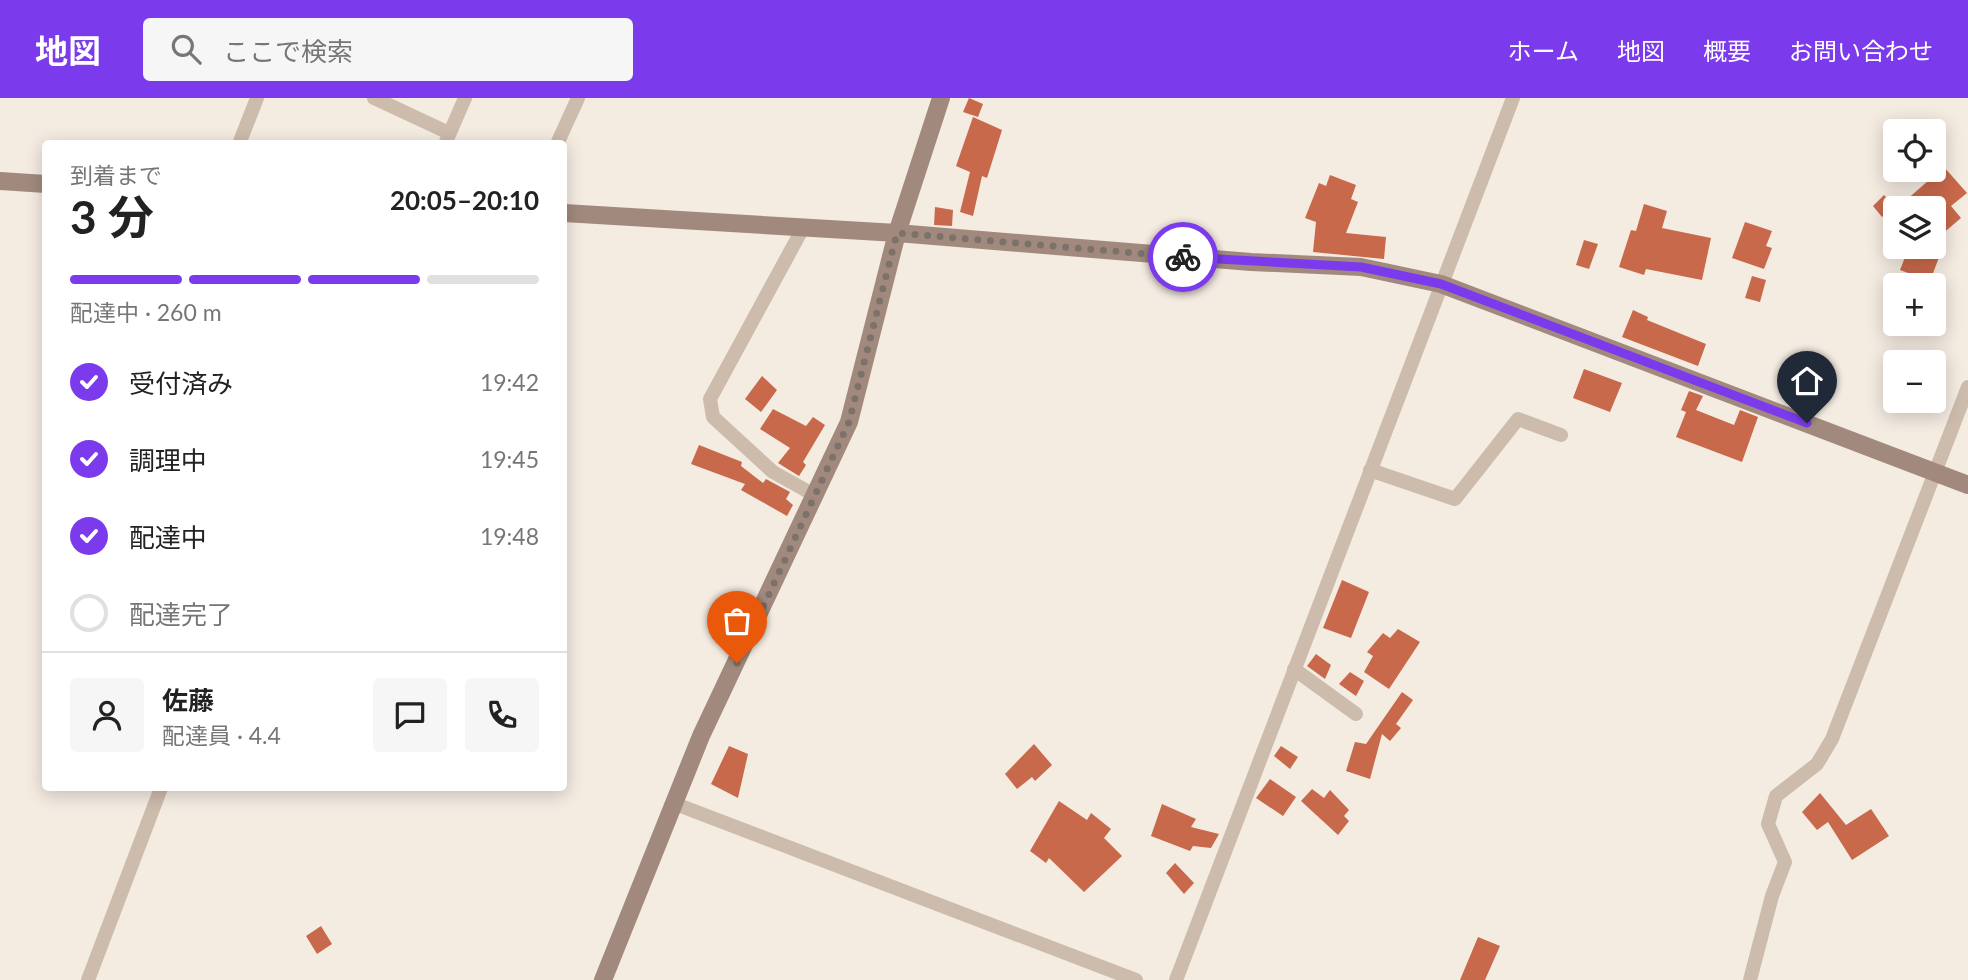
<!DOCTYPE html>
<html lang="ja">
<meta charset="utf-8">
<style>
:root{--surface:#fff;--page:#f6f6f6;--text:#222;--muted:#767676;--line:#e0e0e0;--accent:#7c3aed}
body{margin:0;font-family:Lato,"Noto Sans JP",sans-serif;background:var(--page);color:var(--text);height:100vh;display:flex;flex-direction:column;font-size:26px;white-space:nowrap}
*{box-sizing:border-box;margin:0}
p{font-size:23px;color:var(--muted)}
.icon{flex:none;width:38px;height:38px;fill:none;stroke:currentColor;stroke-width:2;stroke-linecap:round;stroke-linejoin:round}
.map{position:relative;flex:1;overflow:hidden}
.details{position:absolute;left:42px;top:42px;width:525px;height:651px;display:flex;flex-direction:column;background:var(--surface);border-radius:7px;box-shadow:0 4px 18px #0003}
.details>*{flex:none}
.tools{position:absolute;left:1883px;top:21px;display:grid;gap:14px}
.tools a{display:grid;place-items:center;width:63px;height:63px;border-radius:7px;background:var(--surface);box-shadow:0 4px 18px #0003;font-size:35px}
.pin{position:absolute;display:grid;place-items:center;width:60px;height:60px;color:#fff;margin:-72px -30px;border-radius:50% 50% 50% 0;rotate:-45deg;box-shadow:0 0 7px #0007}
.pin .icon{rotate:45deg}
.courier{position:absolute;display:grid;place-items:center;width:70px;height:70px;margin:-35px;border:5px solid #7c3aed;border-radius:50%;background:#fff;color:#222;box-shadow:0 2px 9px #0007}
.summary em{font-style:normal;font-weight:700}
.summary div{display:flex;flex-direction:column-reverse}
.summary{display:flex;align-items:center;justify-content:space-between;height:119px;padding:0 28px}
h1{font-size:46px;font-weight:700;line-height:52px}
.bar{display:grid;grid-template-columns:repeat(4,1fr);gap:10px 7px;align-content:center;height:84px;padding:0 28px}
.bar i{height:9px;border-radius:5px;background:var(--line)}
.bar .current{background:var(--accent)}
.bar p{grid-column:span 4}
.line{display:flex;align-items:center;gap:18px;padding:0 28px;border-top:2px solid var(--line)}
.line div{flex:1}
.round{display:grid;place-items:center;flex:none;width:74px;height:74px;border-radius:7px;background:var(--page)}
ol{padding:0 28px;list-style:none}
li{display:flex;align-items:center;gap:21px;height:77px}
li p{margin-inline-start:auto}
li .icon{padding:7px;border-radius:50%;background:var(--accent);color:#fff;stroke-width:4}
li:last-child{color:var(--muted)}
li i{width:38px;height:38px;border:4px solid var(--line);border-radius:50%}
header{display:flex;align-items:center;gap:42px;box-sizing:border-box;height:98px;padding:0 35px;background:var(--accent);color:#fff}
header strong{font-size:33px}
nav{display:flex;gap:38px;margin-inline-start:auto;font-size:24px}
.search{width:490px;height:63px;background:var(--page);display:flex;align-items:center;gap:18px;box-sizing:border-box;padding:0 24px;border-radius:7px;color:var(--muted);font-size:26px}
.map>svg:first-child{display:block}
</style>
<header>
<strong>地図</strong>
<div class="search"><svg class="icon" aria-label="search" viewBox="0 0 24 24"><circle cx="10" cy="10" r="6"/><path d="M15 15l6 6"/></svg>ここで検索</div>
<nav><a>ホーム</a><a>地図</a><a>概要</a><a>お問い合わせ</a></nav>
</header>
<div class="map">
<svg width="1968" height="882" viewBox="0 0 1968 882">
<rect width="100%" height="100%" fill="#f4ebe1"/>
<path fill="#c8694b" d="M969 0 983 6 978 19 963 14Z
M973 19 1002 32 987 80 982 78 973 118 960 114 970 74 956 68Z
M1944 69 1967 95 1951 108 1961 120 1934 143V110H1897Z
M1330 77 1356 87 1351 101 1358 104 1346 135 1386 139 1384 161 1313 154 1316 124 1305 120 1319 85 1326 88Z
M1884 97 1894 108 1882 119 1873 108Z
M1644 106 1667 113 1662 130 1711 140 1702 182 1646 171 1644 177 1619 169 1631 132 1636 133Z
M935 109 953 112 952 128 934 127Z
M1745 124 1772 133 1766 148 1772 150 1764 171 1732 160Z
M1584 142 1598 146 1589 171 1576 167Z
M1909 149H1943L1930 183 1900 172Z
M1752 178 1766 182 1760 204 1745 200Z
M1633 212 1648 219 1647 222 1706 246 1698 268 1622 239Z
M1584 271 1622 285 1610 314 1573 300Z
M762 278 777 292 761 314 745 301Z
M1689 293 1703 298 1696 312 1734 327 1740 312 1758 319 1742 364 1676 339 1686 314 1681 312Z
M773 311 806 328 813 319 825 327 803 364 806 367 799 378 778 365 790 350 760 331Z
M699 347 742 364 741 368 763 385 766 381 790 394 786 401 793 407 787 418 741 392 745 386 691 366Z
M1342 482 1369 494 1351 540 1323 530Z
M1398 531 1420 544 1389 591 1364 574 1373 558 1367 554 1383 535 1390 540Z
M1316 556 1331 567 1325 581 1307 568Z
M1350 574 1364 583 1356 598 1339 586Z
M1402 594 1413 602 1396 626 1401 630 1390 643 1382 636 1370 681 1346 673 1355 644 1366 646Z
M1034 646 1052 667 1035 683 1032 679 1017 691 1005 676Z
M729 648 748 656 738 700 711 686Z
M1281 648 1298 659 1290 671 1274 658Z
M1270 681 1296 699 1283 718 1256 700Z
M1312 691 1324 700 1330 692 1349 712 1344 718 1349 723 1338 737 1301 703Z
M1820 695 1846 727 1871 711 1889 738 1852 762 1828 724 1817 732 1802 714Z
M1059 703 1087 722 1091 715 1111 731 1104 740 1122 758 1084 794 1049 760 1046 765 1030 753Z
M1162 706 1196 721 1191 729 1219 736 1211 750 1193 748 1190 753 1151 738Z
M1175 765 1194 785 1184 796 1166 775Z
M321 828 332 846 317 856 306 838Z
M1478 839 1500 848 1485 882H1460Z"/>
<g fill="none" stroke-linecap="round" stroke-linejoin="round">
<path stroke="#cdbbac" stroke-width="14" d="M374 0 449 35
M239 46 257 0
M445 46 465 0
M557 46 578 0
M803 130 710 301 713 319 773 374 816 398
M1370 372 1455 401 1518 321 1561 337
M1294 571 1356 616
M673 705 1136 882
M88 882 161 690
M1176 882 1513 0
M1750 882 1772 798 1785 764 1768 726 1776 698 1817 666 1832 641 1968 289"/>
<path stroke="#a18a7d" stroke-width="18" d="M0 83 46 86
M564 115 897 135 1251 164 1361 169 1441 186 1968 387
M603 882 701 638 849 324 897 135 941 0"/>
</g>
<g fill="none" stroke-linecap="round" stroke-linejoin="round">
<path stroke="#7c716b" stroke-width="7" stroke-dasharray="0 12.6" d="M737 565 849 324 897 135 1183 159"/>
<path stroke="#7c3aed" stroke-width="9" d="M1183 159 1361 169 1441 186 1807 325"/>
</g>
</svg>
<div class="tools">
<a><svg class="icon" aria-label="locate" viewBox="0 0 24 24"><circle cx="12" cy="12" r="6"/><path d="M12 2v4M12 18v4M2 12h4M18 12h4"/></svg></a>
<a><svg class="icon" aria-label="layers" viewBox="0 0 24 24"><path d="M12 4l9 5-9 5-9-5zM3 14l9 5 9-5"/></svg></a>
<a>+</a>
<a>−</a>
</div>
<div class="pin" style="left:737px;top:565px;background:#ea580c"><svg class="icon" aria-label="bag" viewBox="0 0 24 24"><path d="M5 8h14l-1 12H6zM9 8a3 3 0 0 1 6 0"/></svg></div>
<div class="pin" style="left:1807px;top:325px;background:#1f2937"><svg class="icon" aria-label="home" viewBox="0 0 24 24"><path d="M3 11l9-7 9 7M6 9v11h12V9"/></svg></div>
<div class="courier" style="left:1183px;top:159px"><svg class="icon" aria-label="bike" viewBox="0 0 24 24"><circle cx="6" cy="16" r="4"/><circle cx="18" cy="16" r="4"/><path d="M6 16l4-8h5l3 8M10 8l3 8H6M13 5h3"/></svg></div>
<section class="details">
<div class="summary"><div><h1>3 分</h1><p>到着まで</p></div><em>20:05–20:10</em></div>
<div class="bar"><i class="current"></i><i class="current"></i><i class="current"></i><i></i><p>配達中 · 260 m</p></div>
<ol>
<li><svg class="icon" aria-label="check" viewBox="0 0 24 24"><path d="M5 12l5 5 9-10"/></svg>受付済み<p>19:42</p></li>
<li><svg class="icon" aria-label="check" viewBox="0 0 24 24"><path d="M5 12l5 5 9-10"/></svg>調理中<p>19:45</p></li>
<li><svg class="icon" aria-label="check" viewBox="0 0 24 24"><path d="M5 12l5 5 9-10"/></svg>配達中<p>19:48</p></li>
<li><i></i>配達完了</li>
</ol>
<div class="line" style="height:126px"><a class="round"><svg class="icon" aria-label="person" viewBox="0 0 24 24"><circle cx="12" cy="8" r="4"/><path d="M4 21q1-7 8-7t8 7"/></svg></a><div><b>佐藤</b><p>配達員 · 4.4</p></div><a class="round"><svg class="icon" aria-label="chat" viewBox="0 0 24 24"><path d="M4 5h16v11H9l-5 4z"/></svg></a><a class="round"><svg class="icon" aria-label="phone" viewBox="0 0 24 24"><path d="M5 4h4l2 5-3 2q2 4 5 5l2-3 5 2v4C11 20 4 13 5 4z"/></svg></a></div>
</section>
</div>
